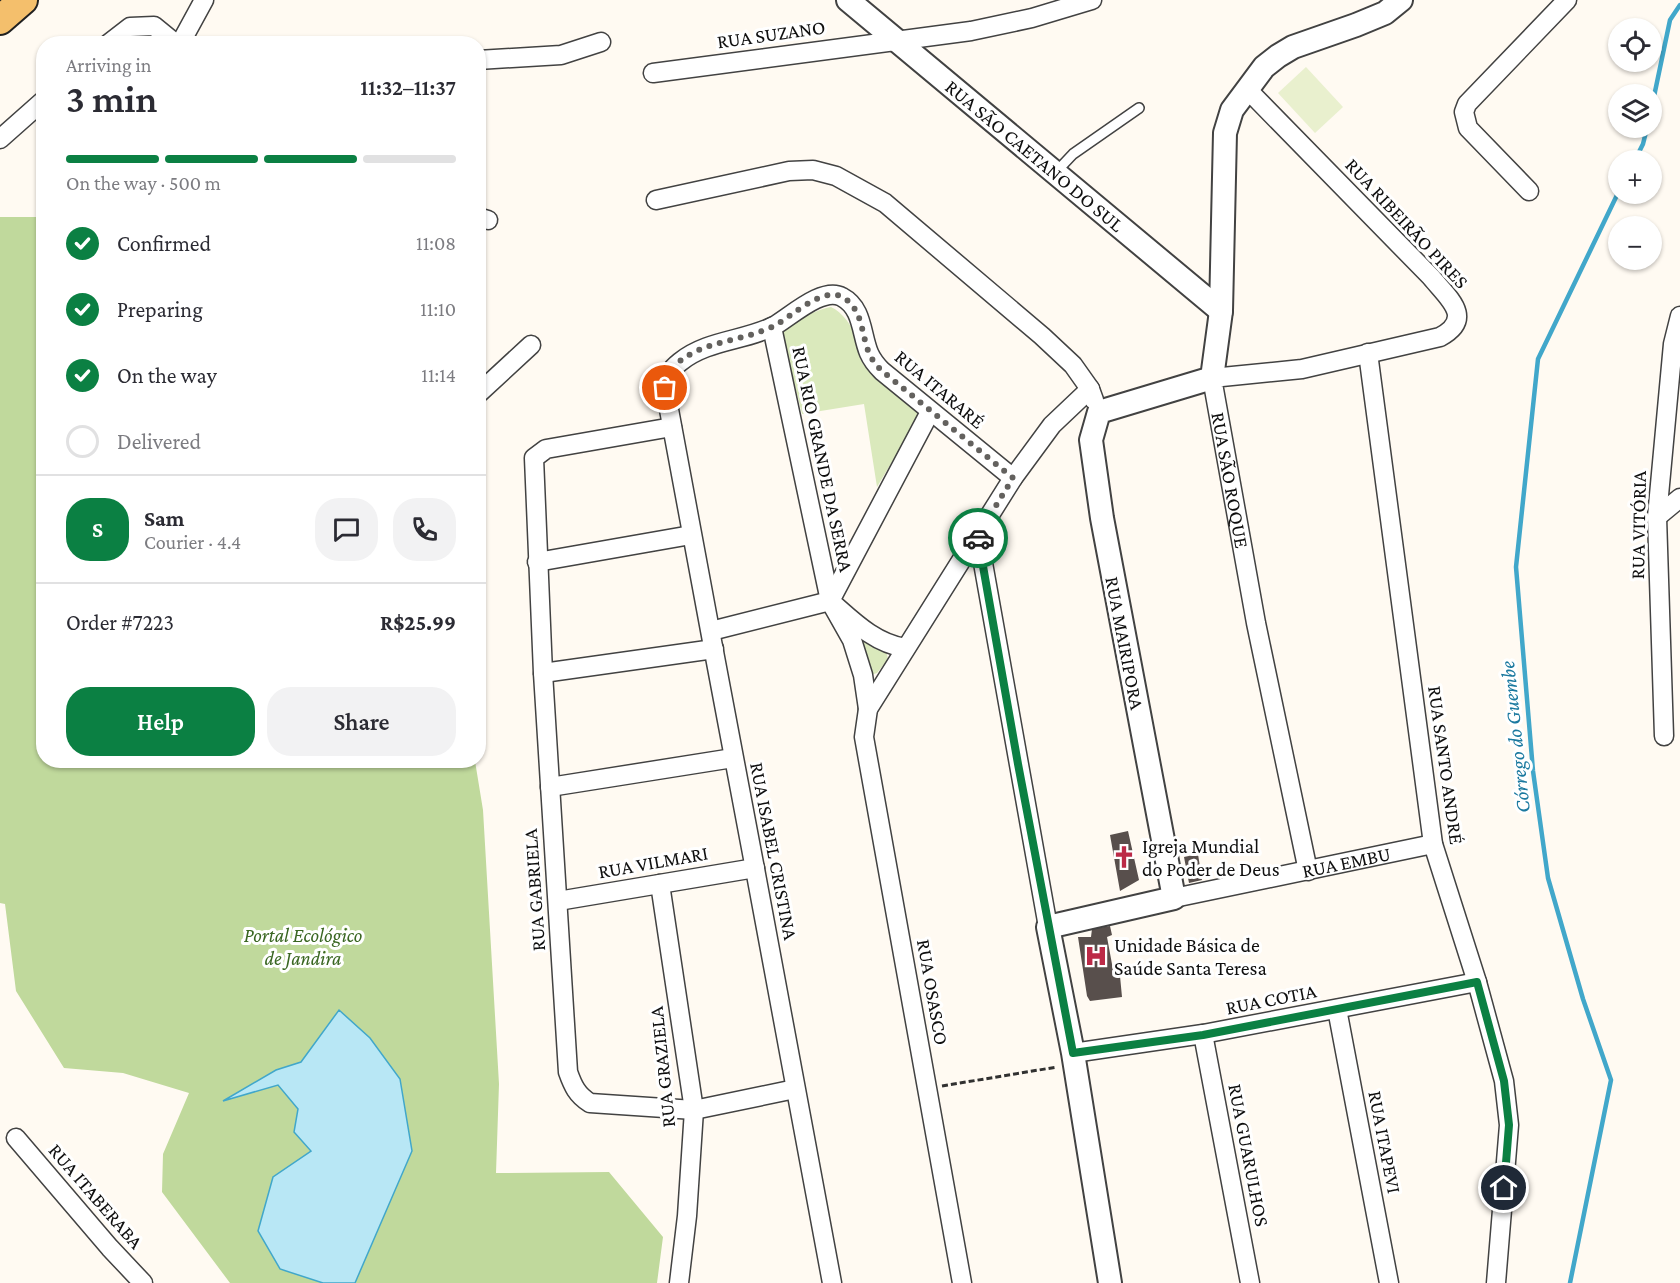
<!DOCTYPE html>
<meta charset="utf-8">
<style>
:root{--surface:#fff;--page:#f2f2f3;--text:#2b2b33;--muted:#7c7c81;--line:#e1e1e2;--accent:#0b8043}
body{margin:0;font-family:"Crimson Pro",serif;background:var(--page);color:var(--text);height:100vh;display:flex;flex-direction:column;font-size:22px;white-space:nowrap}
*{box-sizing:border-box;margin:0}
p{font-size:20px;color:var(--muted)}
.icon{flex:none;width:33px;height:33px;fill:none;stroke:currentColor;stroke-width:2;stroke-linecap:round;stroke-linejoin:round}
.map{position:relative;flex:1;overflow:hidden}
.details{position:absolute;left:36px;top:36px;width:450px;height:732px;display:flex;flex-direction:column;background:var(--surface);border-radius:24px;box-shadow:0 2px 4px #0004}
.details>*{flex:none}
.buttons{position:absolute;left:1608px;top:18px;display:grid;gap:12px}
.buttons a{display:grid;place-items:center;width:54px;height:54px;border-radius:50%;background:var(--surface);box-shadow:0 2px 4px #0004;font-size:30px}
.pin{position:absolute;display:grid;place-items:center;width:51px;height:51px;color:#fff;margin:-26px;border:3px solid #fff;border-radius:50%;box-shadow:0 2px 6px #0007}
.courier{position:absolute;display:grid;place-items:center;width:60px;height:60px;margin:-30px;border:4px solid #0b8043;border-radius:50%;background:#fff;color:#222;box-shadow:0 2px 8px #0007}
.summary em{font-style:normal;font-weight:600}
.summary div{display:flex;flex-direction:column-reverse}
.summary{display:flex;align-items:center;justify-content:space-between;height:102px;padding:0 30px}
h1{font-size:39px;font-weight:600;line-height:45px}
.bar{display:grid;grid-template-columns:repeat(4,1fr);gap:9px 6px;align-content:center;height:72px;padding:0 30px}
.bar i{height:8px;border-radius:4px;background:var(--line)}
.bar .active{background:var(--accent)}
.bar p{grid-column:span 4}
.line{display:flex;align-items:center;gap:15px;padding:0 30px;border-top:2px solid var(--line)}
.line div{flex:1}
.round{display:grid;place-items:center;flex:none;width:63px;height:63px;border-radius:24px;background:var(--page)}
ol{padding:0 30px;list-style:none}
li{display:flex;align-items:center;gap:18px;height:66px}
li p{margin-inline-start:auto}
li .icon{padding:6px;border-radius:50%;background:var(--accent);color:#fff;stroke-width:4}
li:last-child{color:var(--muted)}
li i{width:33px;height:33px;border:3px solid var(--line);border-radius:50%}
.button{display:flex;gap:12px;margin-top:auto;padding:12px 30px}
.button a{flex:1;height:69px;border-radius:24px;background:var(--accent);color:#fff;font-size:24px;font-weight:600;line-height:69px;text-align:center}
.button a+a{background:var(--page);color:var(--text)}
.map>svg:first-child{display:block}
</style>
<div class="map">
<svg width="1680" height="1283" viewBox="0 0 1680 1283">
<rect width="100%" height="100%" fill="#fffaf2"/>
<path fill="#dae9bc" d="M831 307C842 312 853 326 856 339 859 347 857 354 862 362 870 376 904 400 919 412L918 418 877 487 864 404 802 414 782 334C787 323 818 309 831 307Z
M858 633 886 650 888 659 877 673 871 675Z"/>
<path fill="#c0d99c" d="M0 217H43L44 760 475 761 483 810 499 1084 496 1173 609 1172 663 1237 657 1283H230L162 1192 163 1154 189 1093 123 1073 64 1068 16 991 5 904 0 903Z"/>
<path fill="#e9f0ce" d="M1306 67 1343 107 1315 133 1278 93Z"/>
<path fill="#b8e7f5" stroke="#41a7ca" stroke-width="1.5" d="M339 1010 370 1038 400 1079 412 1151 355 1283H323L280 1269 258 1231 273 1177 311 1151 294 1132 298 1109 278 1085 223 1101 276 1070 301 1062Z"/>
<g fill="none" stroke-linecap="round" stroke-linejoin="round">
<path stroke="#41a7ca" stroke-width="4.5" d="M1652 106 1670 20 1680 5
M1635 160 1643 144 1647 128
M1570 1283 1611 1080 1583 999 1548 878 1533 771 1516 567 1538 359 1618 193"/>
</g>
<path fill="#584f4c" d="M1128 831 1139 880 1120 891 1110 835Z
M1198 854 1202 880 1189 883 1184 857Z
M1110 926 1112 935 1107 937 1114 975 1120 976 1122 997 1090 1001 1087 996 1078 937H1091L1092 929Z"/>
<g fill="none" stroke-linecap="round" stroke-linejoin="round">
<g stroke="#424242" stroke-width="12">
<path id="service" d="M1056 172 1073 154 1139 108"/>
</g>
<g stroke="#424242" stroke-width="21">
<g id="minor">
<path d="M108 44 130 27 154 26 176 44"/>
<path d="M180 44 204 0"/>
<path d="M478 60 561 55 601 42"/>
<path d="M653 73 971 31 1032 18 1092 0"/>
<path id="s1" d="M1247 89 1431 277C1448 298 1475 318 1440 337L1302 369 1212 378 1256 623 1308 871"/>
<path d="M0 139 44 100"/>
<path d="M1529 191 1468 128 1464 112 1467 104 1567 0"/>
<path d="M656 200 789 171 813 170 836 176 885 203 1042 336 1073 365 1090 389 1094 400"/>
<path d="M478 217 488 220"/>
<path d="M772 327 830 601 852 640 863 675 868 709"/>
<path d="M1368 353 1433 844 1477 982 1504 1081 1509 1125 1496 1283"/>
<path d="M478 394 531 345"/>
<path d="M672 427 546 449 534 458 543 673 568 1072C573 1086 577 1095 590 1103L694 1110 795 1089"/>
<path d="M1657 517 1680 498"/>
<path d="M978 535 1048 927"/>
<path d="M537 562 691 535"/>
<path d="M711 631 830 601"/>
<path d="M905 648C874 643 853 621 830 601L930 412"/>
<path d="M543 673 714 649"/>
<path d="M1664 736 1657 517 1673 344 1680 316"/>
<path d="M550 787 733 758"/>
<path d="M660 884 694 1110 687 1216 679 1283"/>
<path id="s2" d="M1174 898 1433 844"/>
<path d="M558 901 755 868"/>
<path d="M1337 1009 1389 1283"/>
<path d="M1203 1034 1250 1283"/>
<path d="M1073 1053 1203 1034 1477 982"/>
<path d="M16 1138 110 1248 143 1283"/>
<path d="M832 1283C806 1145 781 1007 755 869 725 709 694 548 665 388 667 375 670 370 680 362 707 340 744 341 774 326 790 317 823 286 842 297 863 308 861 334 869 353 872 360 877 366 882 371L1013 478"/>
<path d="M962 1283 864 737 868 709 1013 478 1052 425 1090 389"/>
</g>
</g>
<g stroke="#424242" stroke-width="26">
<g id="tertiary">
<path id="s3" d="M848 0 1221 311"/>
<path d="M1110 1283 1073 1053 1048 927 1174 898 1102 518 1091 440 1099 412 1212 378 1221 311 1225 133 1232 110 1264 67 1278 56 1293 47 1356 25 1385 13 1401 0"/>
</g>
</g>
<g stroke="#202020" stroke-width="32">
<path id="primary" d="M0 20 23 0"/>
</g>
<path stroke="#313131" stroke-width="3" stroke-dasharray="6 3" stroke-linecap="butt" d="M942 1086 1057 1067"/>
<use href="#service" stroke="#fff" stroke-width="9"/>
<use href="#minor" stroke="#fff" stroke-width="18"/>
<use href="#tertiary" stroke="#fff" stroke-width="22"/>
<use href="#primary" stroke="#f4bf6c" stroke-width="28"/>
</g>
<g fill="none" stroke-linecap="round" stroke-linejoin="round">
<path stroke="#63615e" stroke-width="6" stroke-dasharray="0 10.8" d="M665 388C667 375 670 370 680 361 707 340 744 341 774 326 791 317 823 286 842 297 863 308 861 334 869 353 872 360 877 366 882 371L1013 478 978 535V538"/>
<path stroke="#0b8043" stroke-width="8" d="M978 538 1018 764 1073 1053 1203 1035 1477 982 1504 1081 1509 1125 1504 1188"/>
</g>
<defs>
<g id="church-bare" transform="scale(1.8)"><path d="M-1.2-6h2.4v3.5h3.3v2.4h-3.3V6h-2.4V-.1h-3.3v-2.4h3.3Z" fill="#bc2a47" stroke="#fff" stroke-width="2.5" paint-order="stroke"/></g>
<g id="hospital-bare" transform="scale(1.8)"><path d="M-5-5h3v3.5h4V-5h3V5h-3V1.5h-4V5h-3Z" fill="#bc2a47" stroke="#fff" stroke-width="2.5" paint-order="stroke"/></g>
</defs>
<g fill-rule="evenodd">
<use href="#church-bare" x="1124" y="857"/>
<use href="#hospital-bare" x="1096" y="956"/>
</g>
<g text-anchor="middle" stroke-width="6" stroke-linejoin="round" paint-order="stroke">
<g font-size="20" fill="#0f0f0f" stroke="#fff">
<text transform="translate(771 34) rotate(-8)" y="7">RUA SUZANO</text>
<text dy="7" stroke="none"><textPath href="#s3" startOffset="243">RUA SÃO CAETANO DO SUL</textPath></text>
<text transform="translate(1407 223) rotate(47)" y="7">RUA RIBEIRÃO PIRES</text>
<text transform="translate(940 389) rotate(40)" y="7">RUA ITARARÉ</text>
<text transform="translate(823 459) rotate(78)" y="7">RUA RIO GRANDE DA SERRA</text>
<text dy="7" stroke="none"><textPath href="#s1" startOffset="675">RUA SÃO ROQUE</textPath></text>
<text transform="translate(1638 525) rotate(-89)" y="7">RUA VITÓRIA</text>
<text transform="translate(1125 643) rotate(79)" y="7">RUA MAIRIPORA</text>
<text transform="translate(1446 765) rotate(82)" y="7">RUA SANTO ANDRÉ</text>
<text transform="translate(774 851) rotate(79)" y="7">RUA ISABEL CRISTINA</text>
<text transform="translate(653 862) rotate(-10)" y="7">RUA VILMARI</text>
<text dy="7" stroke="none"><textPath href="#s2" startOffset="176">RUA EMBU</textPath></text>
<text transform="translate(534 890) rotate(-94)" y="7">RUA GABRIELA</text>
<text transform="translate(933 992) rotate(80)" y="7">RUA OSASCO</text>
<text transform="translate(1271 999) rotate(-11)" y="7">RUA COTIA</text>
<text transform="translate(662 1067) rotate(-96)" y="7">RUA GRAZIELA</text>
<text transform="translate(1385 1142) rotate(79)" y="7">RUA ITAPEVI</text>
<text transform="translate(1249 1155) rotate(79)" y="7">RUA GUARULHOS</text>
<text transform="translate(96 1196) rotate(49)" y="7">RUA ITABERABA</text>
</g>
<g font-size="20" fill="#0f0f0f" stroke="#fff" text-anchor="start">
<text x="1142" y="853">Igreja Mundial<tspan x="1142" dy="23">do Poder de Deus</tspan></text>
<text x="1114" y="952">Unidade Básica de<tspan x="1114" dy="23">Saúde Santa Teresa</tspan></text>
</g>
<g font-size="20" font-style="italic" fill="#396621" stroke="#fff">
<text x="303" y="942">Portal Ecológico<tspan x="303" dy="23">de Jandira</tspan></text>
</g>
<g font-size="21" font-style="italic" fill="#1b799f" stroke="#fff">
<text transform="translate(1515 737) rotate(-96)" y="7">Córrego do Guembe</text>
</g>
</g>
</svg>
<div class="buttons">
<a><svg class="icon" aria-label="locate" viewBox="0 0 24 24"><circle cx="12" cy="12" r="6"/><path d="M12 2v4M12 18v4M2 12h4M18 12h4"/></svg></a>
<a><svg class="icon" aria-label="layers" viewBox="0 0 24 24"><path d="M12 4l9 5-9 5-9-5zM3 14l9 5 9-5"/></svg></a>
<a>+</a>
<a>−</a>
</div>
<div class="pin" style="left:665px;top:388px;background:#ea580c"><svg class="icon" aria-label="bag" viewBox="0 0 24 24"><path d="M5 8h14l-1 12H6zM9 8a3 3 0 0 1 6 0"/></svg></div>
<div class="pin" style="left:1504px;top:1188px;background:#1f2937"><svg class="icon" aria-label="home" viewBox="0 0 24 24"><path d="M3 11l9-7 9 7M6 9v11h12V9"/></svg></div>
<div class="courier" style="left:978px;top:538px"><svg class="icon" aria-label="car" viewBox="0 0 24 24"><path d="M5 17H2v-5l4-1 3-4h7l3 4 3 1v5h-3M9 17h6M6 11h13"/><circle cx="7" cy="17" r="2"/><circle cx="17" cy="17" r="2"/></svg></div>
<section class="details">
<div class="summary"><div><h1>3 min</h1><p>Arriving in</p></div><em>11:32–11:37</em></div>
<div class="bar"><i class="active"></i><i class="active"></i><i class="active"></i><i></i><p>On the way · 500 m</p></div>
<ol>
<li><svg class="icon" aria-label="check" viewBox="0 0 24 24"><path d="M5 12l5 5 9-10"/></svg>Confirmed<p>11:08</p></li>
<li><svg class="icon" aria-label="check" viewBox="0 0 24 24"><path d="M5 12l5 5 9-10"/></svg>Preparing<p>11:10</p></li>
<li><svg class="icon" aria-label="check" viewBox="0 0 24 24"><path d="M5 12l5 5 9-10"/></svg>On the way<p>11:14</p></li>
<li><i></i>Delivered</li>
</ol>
<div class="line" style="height:108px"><b class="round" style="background:var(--accent);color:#fff">S</b><div><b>Sam</b><p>Courier · 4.4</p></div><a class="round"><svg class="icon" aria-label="chat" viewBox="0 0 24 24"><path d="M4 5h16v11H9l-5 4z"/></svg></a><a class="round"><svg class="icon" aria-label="phone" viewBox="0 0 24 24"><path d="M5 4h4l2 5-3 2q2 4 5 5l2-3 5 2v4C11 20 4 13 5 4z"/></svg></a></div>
<div class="line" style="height:78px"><div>Order #7223</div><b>R$25.99</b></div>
<div class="button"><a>Help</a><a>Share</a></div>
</section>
</div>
